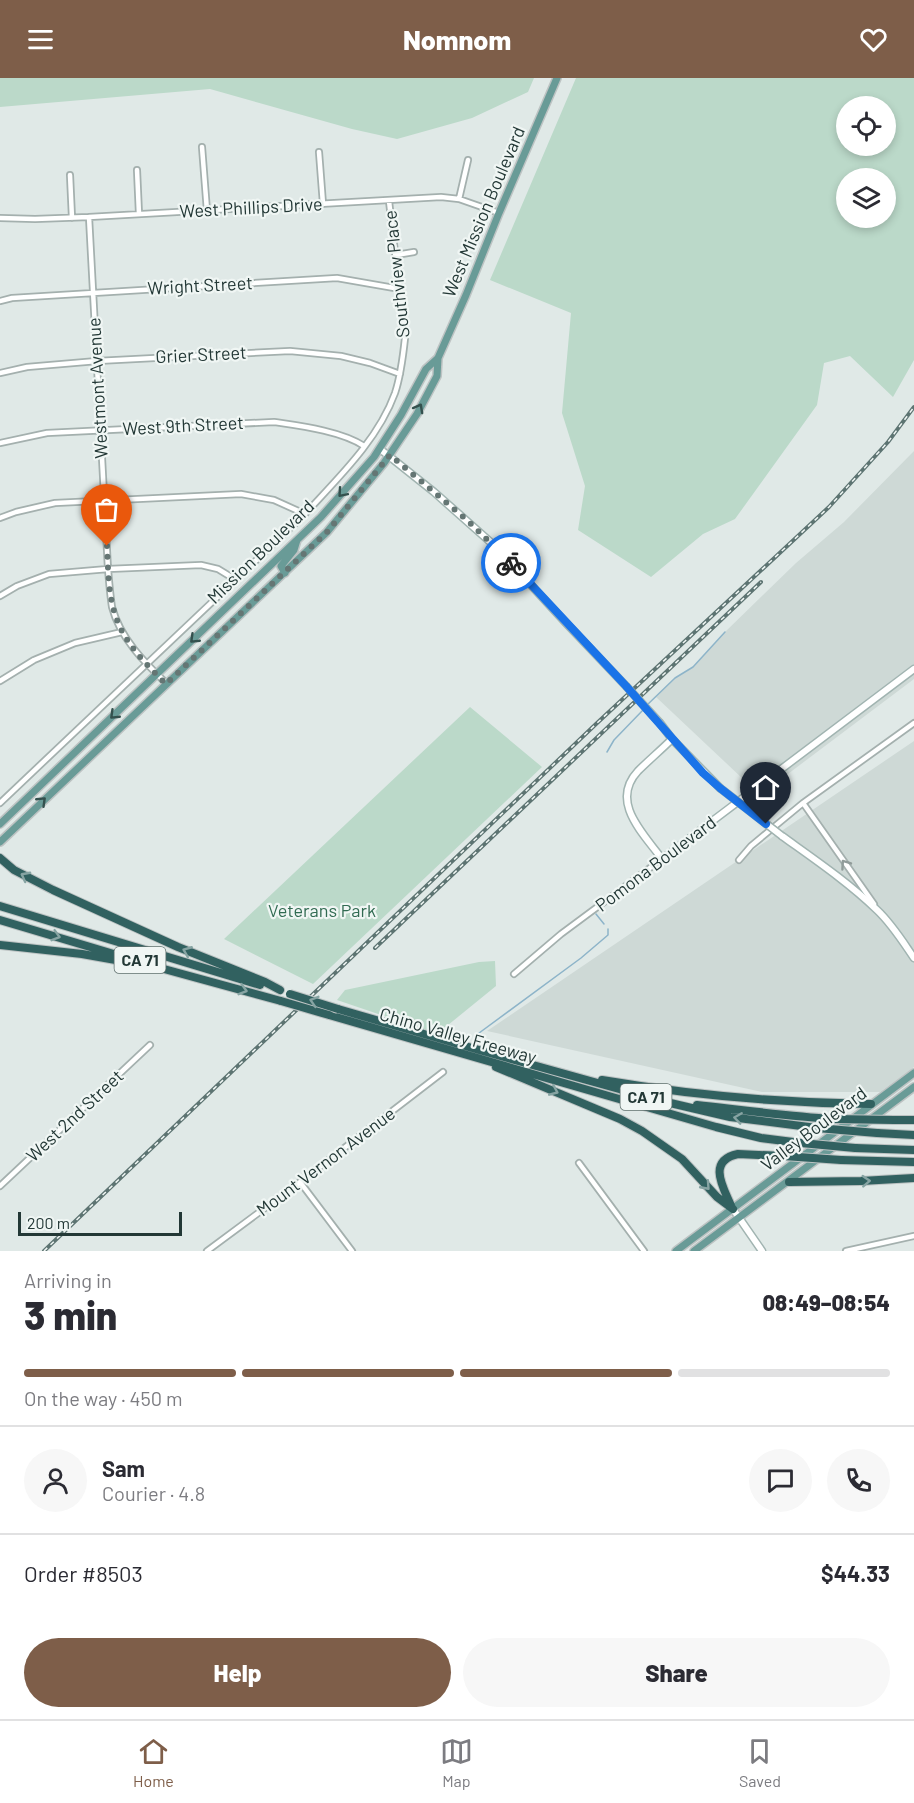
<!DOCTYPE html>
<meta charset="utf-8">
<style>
:root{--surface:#fff;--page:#f7f7f7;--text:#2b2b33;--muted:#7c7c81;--line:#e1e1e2;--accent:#7e5e49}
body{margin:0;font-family:Barlow,sans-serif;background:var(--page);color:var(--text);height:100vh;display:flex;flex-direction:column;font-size:22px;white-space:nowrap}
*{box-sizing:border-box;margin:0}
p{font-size:20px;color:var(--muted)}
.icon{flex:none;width:33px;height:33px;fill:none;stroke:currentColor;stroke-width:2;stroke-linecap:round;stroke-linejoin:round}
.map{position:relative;height:1173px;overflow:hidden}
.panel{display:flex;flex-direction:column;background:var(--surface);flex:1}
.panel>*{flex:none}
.controls{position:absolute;left:836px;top:18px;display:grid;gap:12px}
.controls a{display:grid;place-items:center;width:60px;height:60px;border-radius:50%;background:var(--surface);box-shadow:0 3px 9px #0003;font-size:30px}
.scale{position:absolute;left:18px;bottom:15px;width:164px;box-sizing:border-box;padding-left:6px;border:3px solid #233836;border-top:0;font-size:16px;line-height:21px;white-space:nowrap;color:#233836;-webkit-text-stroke:4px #f0f6f4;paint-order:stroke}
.pin{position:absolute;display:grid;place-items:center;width:51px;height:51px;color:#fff;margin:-62px -26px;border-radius:50% 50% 50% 0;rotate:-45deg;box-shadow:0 0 6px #0007}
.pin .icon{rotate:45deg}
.courier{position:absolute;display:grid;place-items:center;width:60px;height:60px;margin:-30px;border:4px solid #1a73e8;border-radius:50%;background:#fff;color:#222;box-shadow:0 2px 8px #0007}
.summary em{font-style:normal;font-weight:800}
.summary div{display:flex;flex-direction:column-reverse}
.summary{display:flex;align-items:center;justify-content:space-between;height:102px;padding:0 24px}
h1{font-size:39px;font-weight:800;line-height:45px}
.bar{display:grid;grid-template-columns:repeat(4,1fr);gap:9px 6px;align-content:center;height:72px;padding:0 24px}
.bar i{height:8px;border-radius:4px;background:var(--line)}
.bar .current{background:var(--accent)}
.bar p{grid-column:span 4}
.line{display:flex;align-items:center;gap:15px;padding:0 24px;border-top:2px solid var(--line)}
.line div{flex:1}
.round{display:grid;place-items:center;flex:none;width:63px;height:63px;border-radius:32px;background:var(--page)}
.cta{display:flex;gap:12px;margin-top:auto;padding:12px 24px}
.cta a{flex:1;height:69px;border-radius:36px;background:var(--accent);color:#fff;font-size:24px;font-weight:800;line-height:69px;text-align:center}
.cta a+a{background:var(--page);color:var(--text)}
header{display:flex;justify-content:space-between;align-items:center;height:78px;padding:0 24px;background:var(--accent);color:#fff;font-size:27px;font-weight:800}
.tabs{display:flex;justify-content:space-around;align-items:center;height:84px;border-top:2px solid var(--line);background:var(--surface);font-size:16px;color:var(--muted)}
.tabs a{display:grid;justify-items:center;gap:3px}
.tabs .current{color:var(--accent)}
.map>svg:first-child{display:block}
</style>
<header><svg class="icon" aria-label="menu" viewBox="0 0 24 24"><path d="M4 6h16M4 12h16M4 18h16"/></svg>Nomnom<svg class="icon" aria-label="heart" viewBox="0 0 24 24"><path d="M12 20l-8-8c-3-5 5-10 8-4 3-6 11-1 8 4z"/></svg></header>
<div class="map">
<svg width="914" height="1173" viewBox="0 0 914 1173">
<rect width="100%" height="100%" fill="#e0e9e7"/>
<path fill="#ced9d6" d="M914 373V601L760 717 656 619 675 600 693 589 725 554 796 485 844 444Z
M914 663V989L880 1014H762L487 953Z"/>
<path fill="#bbd9c9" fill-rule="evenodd" d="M0 0H534L528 14 472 40 397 61 352 51 210 11 0 29Z
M576 0H914V282L893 319 850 278 824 285 817 327 735 441 703 456 651 499 578 452 585 408 562 335 571 235 490 202ZM885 28V68H846V28ZM885 100V140H846V100Z
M470 629 542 689 313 906 224 861Z
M495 883 496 908 437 956 337 922 345 912 479 884Z"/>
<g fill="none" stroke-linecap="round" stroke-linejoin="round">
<path stroke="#8db4c9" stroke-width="1.5" d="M646 628 675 600 693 589 725 554
M607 674 614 662 643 632
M596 836 604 846
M475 958 581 880 608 857V851"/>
<g stroke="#a4b0ae" stroke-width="8">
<path id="street" d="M202 69 207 133
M319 74 323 126
M137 92 139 136
M70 97 72 140
M459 121 468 82
M89 139 108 491C109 503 110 516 112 529 120 560 144 584 167 606
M0 140 35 141 89 139 441 119 459 121 499 135
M396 177 414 174
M0 223 12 220 337 200 400 211
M0 295 27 289 97 283 290 273 341 278 370 285 400 296
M0 365 47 355 274 344C301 348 341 353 364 368
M0 440 16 434 55 425 241 416 274 422 305 436
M0 518 17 508 49 496 108 491 201 487 218 491 236 502
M0 603 34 582 75 565 122 554
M0 725 305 436C338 400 378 362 395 315 401 297 403 279 405 260L389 123
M803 725 874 826
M739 782 751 768 803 725 914 645
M514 896 561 856 662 781
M579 1085 644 1173
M300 1104 352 1173
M0 1108 150 967
M207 1173 300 1104 443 994
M846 1173 914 1158"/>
</g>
<g stroke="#a1b4b1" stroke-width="9">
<path id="secondary" d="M380 371 434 414 496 469 566 545 626 608
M660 645 672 661 720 710
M672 661C661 672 649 682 638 693 609 724 644 756 662 781L914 591
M782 758C814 781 848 804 877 832 892 846 903 864 914 880
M733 1131 762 1173"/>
</g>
<g stroke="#bdc3c3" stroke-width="10">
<path id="primary" d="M285 495 281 488 294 472 297 462
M0 746 321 439 374 379 401 337 426 291 438 280
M0 764 327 454 384 385 417 336 437 298 438 280 466 217 499 135 557 0
M676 1173 914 995
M694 1173 914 1009"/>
</g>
<g stroke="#bdc3c3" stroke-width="10">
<path id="highway" d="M0 780 14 792 53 812 178 869 265 904 280 912
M0 828 260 907
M0 842 164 891 281 923
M0 867 82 876 144 887
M338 931 479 972 666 1024 730 1039 817 1050
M329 937 716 1049 761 1060 801 1065
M496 989 620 1041 642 1053 682 1081 717 1119 733 1131
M602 1002C691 1017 781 1025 871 1026
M697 1027C742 1032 787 1038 833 1041
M894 1042H914
M877 1055 914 1057
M855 1070 914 1072
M841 1082 914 1084
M789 1104 861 1103 914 1100
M732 1130C725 1112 705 1083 738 1076L784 1078"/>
</g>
<use href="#street" stroke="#fff" stroke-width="4.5"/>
<use href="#secondary" stroke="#fff" stroke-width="6"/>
<use href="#primary" stroke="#699b97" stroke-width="7"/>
<use href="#highway" stroke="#316160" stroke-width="8"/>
<g stroke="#5d7472" stroke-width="4">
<path id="rail" d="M375 870 761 504
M44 1173 596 646 829 429 888 364 914 329"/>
</g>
<use href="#rail" stroke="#f0f6f4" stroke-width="1.5" stroke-dasharray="4.5" stroke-linecap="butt"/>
<g stroke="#a1b4b1" stroke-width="9" stroke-linecap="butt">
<path id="secondary-bridge" d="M626 608 660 645
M720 710 782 758"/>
</g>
<g stroke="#bdc3c3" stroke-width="10" stroke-linecap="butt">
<path id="highway-bridge" d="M290 916 338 931
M281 923 329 937
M833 1041 894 1042
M817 1050 877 1055
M801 1065 855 1070
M784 1078 841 1082"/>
</g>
<use href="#secondary-bridge" stroke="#fff" stroke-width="6"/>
<use href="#highway-bridge" stroke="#316160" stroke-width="8"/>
</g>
<defs><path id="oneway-chevron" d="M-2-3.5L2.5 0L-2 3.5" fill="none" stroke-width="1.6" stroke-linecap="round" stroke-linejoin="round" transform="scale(1.5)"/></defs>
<g stroke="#34514e">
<use href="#oneway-chevron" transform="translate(419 330) rotate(-61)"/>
<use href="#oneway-chevron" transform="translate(342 415) rotate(131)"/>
<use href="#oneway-chevron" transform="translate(194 561) rotate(136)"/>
<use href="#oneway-chevron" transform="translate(114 637) rotate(136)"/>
<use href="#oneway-chevron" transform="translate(42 723) rotate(-44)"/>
</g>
<use stroke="#919c9a" href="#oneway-chevron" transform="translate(845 786) rotate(-125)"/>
<g stroke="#87a4a3">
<use href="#oneway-chevron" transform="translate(25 798) rotate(-152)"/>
<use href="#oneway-chevron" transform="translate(56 858) rotate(16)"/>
<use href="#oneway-chevron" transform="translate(187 873) rotate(-158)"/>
<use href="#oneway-chevron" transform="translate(243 912) rotate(16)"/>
<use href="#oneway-chevron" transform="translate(314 923) rotate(-163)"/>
<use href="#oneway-chevron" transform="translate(554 1013) rotate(23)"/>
<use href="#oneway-chevron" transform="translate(738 1040) rotate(-172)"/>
<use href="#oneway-chevron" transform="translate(866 1103) rotate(-3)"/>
<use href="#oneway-chevron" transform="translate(706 1108) rotate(48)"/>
</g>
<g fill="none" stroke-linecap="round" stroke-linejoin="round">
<path stroke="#657674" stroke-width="6" stroke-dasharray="0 10.8" d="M107 468C108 488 108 510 113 529 120 561 144 584 166 606L327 454 390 377 467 442 511 485"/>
<path stroke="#1a73e8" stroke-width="8" d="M511 485 626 608 703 695 720 710 766 746"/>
</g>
<g text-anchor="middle" stroke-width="4.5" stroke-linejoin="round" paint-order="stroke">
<g fill="#f0f6f4" stroke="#60716f" stroke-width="1.5">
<rect x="114.5" y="869" width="51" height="26" rx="4.5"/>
<rect x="620.5" y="1006" width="51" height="26" rx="4.5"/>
</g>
<g font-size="16" font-weight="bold" fill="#233836">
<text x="140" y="888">CA 71</text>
<text x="646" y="1025">CA 71</text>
</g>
<g font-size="18" fill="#233836" stroke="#f0f6f4">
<text transform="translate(251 130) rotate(-3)" y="6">West Phillips Drive</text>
<text transform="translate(484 134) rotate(-67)" y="6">West Mission Boulevard</text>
<text transform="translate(397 196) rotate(-96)" y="6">Southview Place</text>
<text transform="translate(200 208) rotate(-3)" y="6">Wright Street</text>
<text transform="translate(201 277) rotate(-3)" y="6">Grier Street</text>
<text transform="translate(98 310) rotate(-93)" y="6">Westmont Avenue</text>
<text transform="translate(183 348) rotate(-3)" y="6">West 9th Street</text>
<text transform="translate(261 474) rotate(-44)" y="6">Mission Boulevard</text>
<text transform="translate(656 786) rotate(-37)" y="6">Pomona Boulevard</text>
<text transform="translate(458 958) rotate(16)" y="6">Chino Valley Freeway</text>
<text transform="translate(75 1038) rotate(-43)" y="6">West 2nd Street</text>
<text transform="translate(814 1051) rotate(-37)" y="6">Valley Boulevard</text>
<text transform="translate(326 1084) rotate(-37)" y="6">Mount Vernon Avenue</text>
</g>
<g font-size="18" fill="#316b52" stroke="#f0f6f4">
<text x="322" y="839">Veterans Park</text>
</g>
</g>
</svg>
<div class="controls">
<a><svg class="icon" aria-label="locate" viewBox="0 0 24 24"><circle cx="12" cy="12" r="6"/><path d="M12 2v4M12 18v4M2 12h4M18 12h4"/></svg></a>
<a><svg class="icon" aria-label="layers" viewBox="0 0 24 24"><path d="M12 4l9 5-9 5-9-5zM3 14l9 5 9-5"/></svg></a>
</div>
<div class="scale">200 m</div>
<div class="pin" style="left:107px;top:468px;background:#ea580c"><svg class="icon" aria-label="bag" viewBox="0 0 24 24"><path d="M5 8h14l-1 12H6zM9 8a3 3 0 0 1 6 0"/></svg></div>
<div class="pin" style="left:766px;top:746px;background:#1f2937"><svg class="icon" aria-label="home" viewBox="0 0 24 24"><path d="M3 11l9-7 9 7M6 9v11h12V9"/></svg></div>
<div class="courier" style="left:511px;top:485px"><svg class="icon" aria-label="bike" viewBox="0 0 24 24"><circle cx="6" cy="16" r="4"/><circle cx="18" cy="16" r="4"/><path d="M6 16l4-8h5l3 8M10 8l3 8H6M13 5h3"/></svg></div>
</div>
<section class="panel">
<div class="summary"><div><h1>3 min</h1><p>Arriving in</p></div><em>08:49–08:54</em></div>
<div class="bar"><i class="current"></i><i class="current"></i><i class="current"></i><i></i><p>On the way · 450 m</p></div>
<div class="line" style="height:108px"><a class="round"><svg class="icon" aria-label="person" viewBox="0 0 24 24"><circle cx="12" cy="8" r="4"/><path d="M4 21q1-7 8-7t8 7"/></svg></a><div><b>Sam</b><p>Courier · 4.8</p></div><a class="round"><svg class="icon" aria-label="chat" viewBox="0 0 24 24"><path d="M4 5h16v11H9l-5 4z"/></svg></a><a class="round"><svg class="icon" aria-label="phone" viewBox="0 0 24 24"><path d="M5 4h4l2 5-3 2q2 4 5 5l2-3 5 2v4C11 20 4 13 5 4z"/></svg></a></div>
<div class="line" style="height:78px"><div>Order #8503</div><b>$44.33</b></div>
<div class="cta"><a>Help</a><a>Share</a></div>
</section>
<nav class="tabs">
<a class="current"><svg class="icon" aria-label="home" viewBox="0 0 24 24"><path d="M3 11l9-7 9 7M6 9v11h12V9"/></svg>Home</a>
<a><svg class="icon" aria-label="map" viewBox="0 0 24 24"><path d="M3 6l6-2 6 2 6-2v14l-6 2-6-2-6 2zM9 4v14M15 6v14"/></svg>Map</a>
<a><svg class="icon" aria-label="saved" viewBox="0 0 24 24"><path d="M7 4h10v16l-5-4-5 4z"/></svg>Saved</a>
</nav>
